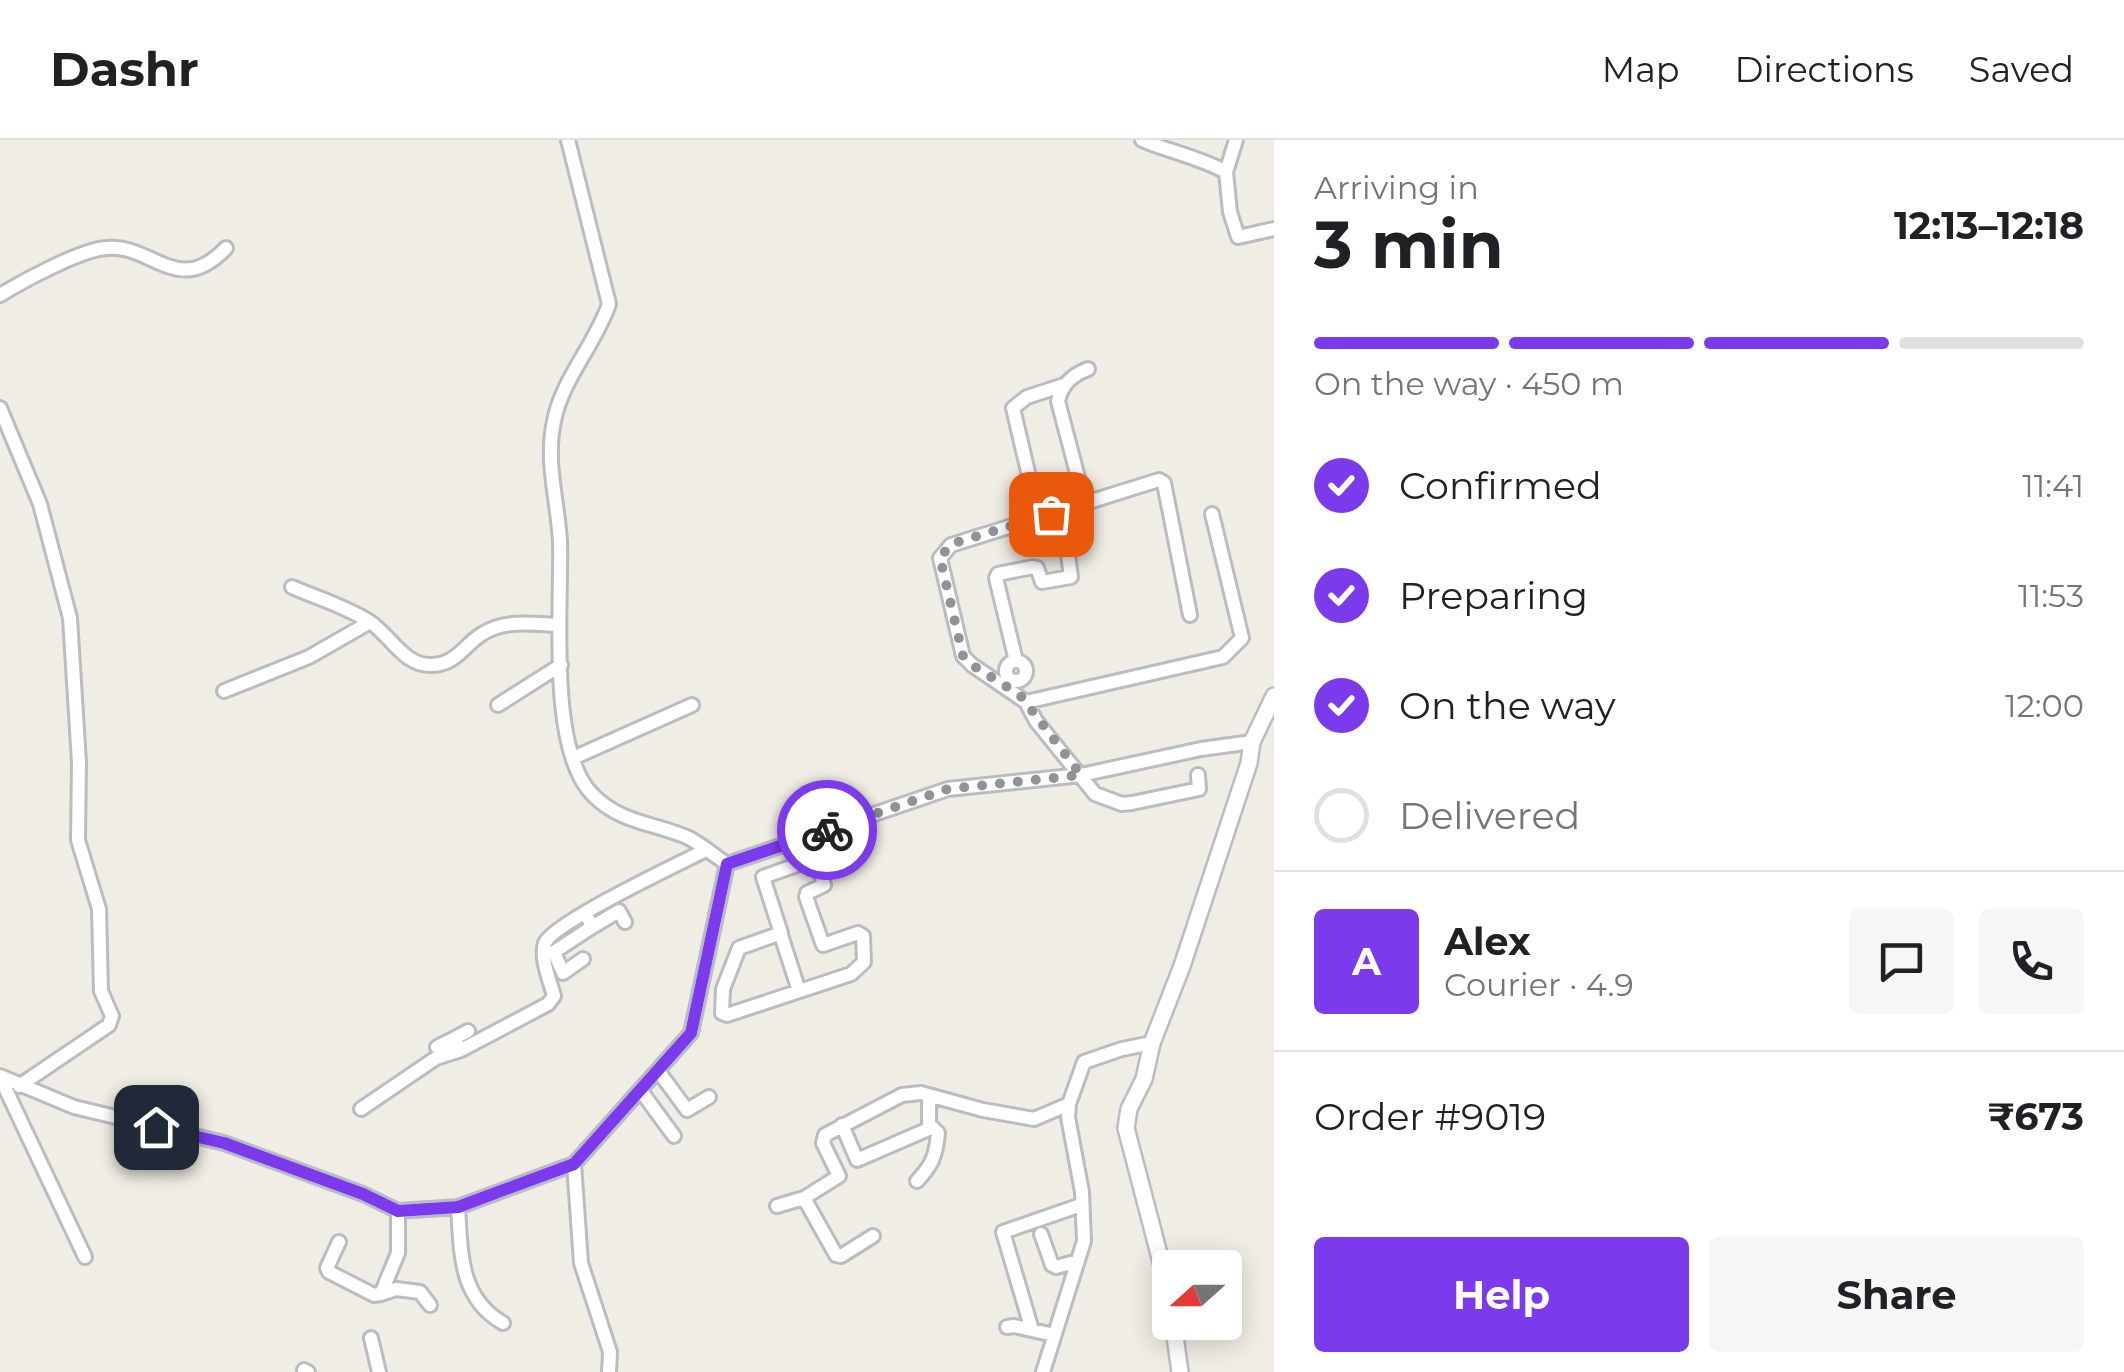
<!DOCTYPE html>
<meta charset="utf-8">
<style>
:root{--surface:#fff;--page:#f6f6f6;--text:#202124;--muted:#757577;--line:#e0e0e0;--accent:#7c3aed}
body{margin:0;font-family:Montserrat,sans-serif;background:var(--page);color:var(--text);height:100vh;display:flex;flex-direction:column;font-size:38px;white-space:nowrap}
*{box-sizing:border-box;margin:0}
p{font-size:32px;color:var(--muted)}
.icon{flex:none;width:55px;height:55px;fill:none;stroke:currentColor;stroke-width:2;stroke-linecap:round;stroke-linejoin:round}
.map{position:relative;flex:1;overflow:hidden}
.panel{display:flex;flex-direction:column;background:var(--surface);width:850px}
.panel>*{flex:none}
.needle{width:65px;rotate:249deg}
.tools{position:absolute;left:1152px;top:1110px;display:grid;gap:20px}
.tools a{display:grid;place-items:center;width:90px;height:90px;border-radius:10px;background:var(--surface);box-shadow:0 5px 25px #0003;font-size:50px}
.pin{position:absolute;display:grid;place-items:center;width:85px;height:85px;color:#fff;margin:-42px;border-radius:20px;box-shadow:0 5px 15px #0006}
.courier{position:absolute;display:grid;place-items:center;width:100px;height:100px;margin:-50px;border:8px solid #7c3aed;border-radius:50%;background:#fff;color:#222;box-shadow:0 2px 12px #0007}
.head em{font-style:normal;font-weight:700}
.head div{display:flex;flex-direction:column-reverse}
.head{display:flex;align-items:center;justify-content:space-between;height:170px;padding:0 40px}
h1{font-size:65px;font-weight:700;line-height:75px}
.bar{display:grid;grid-template-columns:repeat(4,1fr);gap:15px 10px;align-content:center;height:120px;padding:0 40px}
.bar i{height:12px;border-radius:8px;background:var(--line)}
.bar .active{background:var(--accent)}
.bar p{grid-column:span 4}
.line{display:flex;align-items:center;gap:25px;padding:0 40px;border-top:2px solid var(--line)}
.line div{flex:1}
.round{display:grid;place-items:center;flex:none;width:105px;height:105px;border-radius:10px;background:var(--page)}
ol{padding:0 40px;list-style:none}
li{display:flex;align-items:center;gap:30px;height:110px}
li p{margin-inline-start:auto}
li .icon{padding:10px;border-radius:50%;background:var(--accent);color:#fff;stroke-width:4}
li:last-child{color:var(--muted)}
li i{width:55px;height:55px;border:5px solid var(--line);border-radius:50%}
.primary-button{display:flex;gap:20px;margin-top:auto;padding:20px 40px}
.primary-button a{flex:1;height:115px;border-radius:10px;background:var(--accent);color:#fff;font-size:40px;font-weight:700;line-height:115px;text-align:center}
.primary-button a+a{background:var(--page);color:var(--text)}
header{display:flex;align-items:center;gap:60px;box-sizing:border-box;height:140px;padding:0 50px;background:var(--surface);border-bottom:2px solid var(--line)}
header strong{font-size:48px}
nav{display:flex;gap:55px;margin-inline-start:auto;font-size:35px}
main{display:flex;flex:1;min-height:0}
.map>svg:first-child{display:block}
</style>
<header>
<strong>Dashr</strong>
<nav><a>Map</a><a>Directions</a><a>Saved</a></nav>
</header>
<main>
<div class="map">
<svg width="1274" height="1232" viewBox="0 0 1274 1232">
<rect width="100%" height="100%" fill="#f0eee4"/>
<g fill="none" stroke-linecap="round" stroke-linejoin="round">
<g stroke="#b9bdc2" stroke-width="18">
<path id="minor" d="M568 0 609 164C595 205 562 239 554 281 545 323 558 361 560 402 562 464 547 610 593 655 620 683 655 683 689 698 702 705 715 716 727 724L948 649 1081 635 1201 609 1252 602
M1142 0C1170 12 1199 17 1226 32L1230 72 1238 97 1274 89
M1226 32 1236 0
M0 155C23 141 80 110 106 108 152 103 178 159 226 108
M0 268 40 364 70 478 79 622 78 700 99 769 101 851 112 876 109 885 19 946
M1028 332 1013 268 1027 257 1064 245
M1085 364 1058 261C1062 244 1072 235 1088 229
M292 447C317 458 347 467 370 482 390 495 404 526 431 525 456 525 464 505 482 494 505 479 532 484 558 485
M1190 475 1164 343 1159 340 951 405 940 418 963 516 972 525 1026 562 1036 581 1095 654 1122 664 1132 663 1199 649 1198 635
M1006 531a10 10 0 1 1 20 0a10 10 0 1 1-20 0Z
M1016 521 996 438 998 434 1033 427 1037 428 1042 442 1071 437 1065 392
M224 551 309 517 370 482
M1026 562 1223 517 1242 498 1212 374
M498 565 561 525
M573 618 692 565
M809 696 824 745 807 753 806 757 823 805 858 793 863 796 864 822 851 834 727 875 722 873 723 849 739 808 781 793 763 737 816 718
M589 780 592 787 619 771 625 782
M780 792 799 851
M583 819 563 833 554 812 592 787
M453 899 468 891
M437 907 453 899 461 910
M659 932 687 970 709 957
M0 936 74 967 224 1003 363 1054 398 1071 458 1067 574 1024 691 893 727 724
M0 937 85 1117
M641 951 674 996
M361 969 436 918 461 910 548 864 554 856C550 841 540 818 545 803 553 783 680 723 706 710
M842 985 857 1020 931 988
M574 1024 581 1123 610 1212 609 1232
M917 1041C932 1025 936 1016 938 993L929 984V956
M804 1058 836 1115 841 1116 873 1096
M777 1066 804 1058 839 1036 823 1003 825 995 902 955 921 953 983 970 1034 979 1069 964
M458 1067C461 1112 459 1158 503 1183
M398 1071V1113L381 1154 396 1149 420 1152 430 1165
M1041 1094 1052 1125 1056 1127 1078 1121
M339 1102 327 1128 329 1132 374 1155 381 1154
M1007 1187 1014 1186 1054 1195
M1032 1190 1003 1092 1081 1065
M371 1198 379 1232
M304 1230 308 1232
M1043 1232 1084 1101 1082 1052 1068 977 1069 964 1084 922 1122 909 1152 903"/>
</g>
<g stroke="#b9bdc2" stroke-width="20">
<path id="tertiary" d="M1170 1156 1126 988 1129 969 1144 939 1152 903 1182 826 1249 623 1252 602 1274 556
M1173 1182 1180 1232"/>
</g>
<use href="#minor" stroke="#fff" stroke-width="12"/>
<use href="#tertiary" stroke="#fff" stroke-width="15"/>
</g>
<g fill="none" stroke-linecap="round" stroke-linejoin="round">
<path stroke="#909293" stroke-width="10" stroke-dasharray="0 18" d="M827 690 948 649 1081 635 1020 555 972 525 963 516 940 418 951 404 1051 374"/>
<path stroke="#7c3aed" stroke-width="12" d="M156 987 224 1003 363 1054 398 1071 458 1067 574 1024 691 893 727 724 827 690"/>
</g>
</svg>
<div class="tools">
<a><svg class="needle" viewBox="-14 -14 28 28"><path d="M0-13l5 13h-10z" fill="#e53935"/><path d="M0 13l5-13h-10z" fill="#757577"/></svg></a>
</div>
<div class="pin" style="left:1051px;top:374px;background:#ea580c"><svg class="icon" aria-label="bag" viewBox="0 0 24 24"><path d="M5 8h14l-1 12H6zM9 8a3 3 0 0 1 6 0"/></svg></div>
<div class="pin" style="left:156px;top:987px;background:#1f2937"><svg class="icon" aria-label="home" viewBox="0 0 24 24"><path d="M3 11l9-7 9 7M6 9v11h12V9"/></svg></div>
<div class="courier" style="left:827px;top:690px"><svg class="icon" aria-label="bike" viewBox="0 0 24 24"><circle cx="6" cy="16" r="4"/><circle cx="18" cy="16" r="4"/><path d="M6 16l4-8h5l3 8M10 8l3 8H6M13 5h3"/></svg></div>
</div>
<section class="panel">
<div class="head"><div><h1>3 min</h1><p>Arriving in</p></div><em>12:13–12:18</em></div>
<div class="bar"><i class="active"></i><i class="active"></i><i class="active"></i><i></i><p>On the way · 450 m</p></div>
<ol>
<li><svg class="icon" aria-label="check" viewBox="0 0 24 24"><path d="M5 12l5 5 9-10"/></svg>Confirmed<p>11:41</p></li>
<li><svg class="icon" aria-label="check" viewBox="0 0 24 24"><path d="M5 12l5 5 9-10"/></svg>Preparing<p>11:53</p></li>
<li><svg class="icon" aria-label="check" viewBox="0 0 24 24"><path d="M5 12l5 5 9-10"/></svg>On the way<p>12:00</p></li>
<li><i></i>Delivered</li>
</ol>
<div class="line" style="height:180px"><b class="round" style="background:var(--accent);color:#fff">A</b><div><b>Alex</b><p>Courier · 4.9</p></div><a class="round"><svg class="icon" aria-label="chat" viewBox="0 0 24 24"><path d="M4 5h16v11H9l-5 4z"/></svg></a><a class="round"><svg class="icon" aria-label="phone" viewBox="0 0 24 24"><path d="M5 4h4l2 5-3 2q2 4 5 5l2-3 5 2v4C11 20 4 13 5 4z"/></svg></a></div>
<div class="line" style="height:130px"><div>Order #9019</div><b>₹673</b></div>
<div class="primary-button"><a>Help</a><a>Share</a></div>
</section>
</main>
